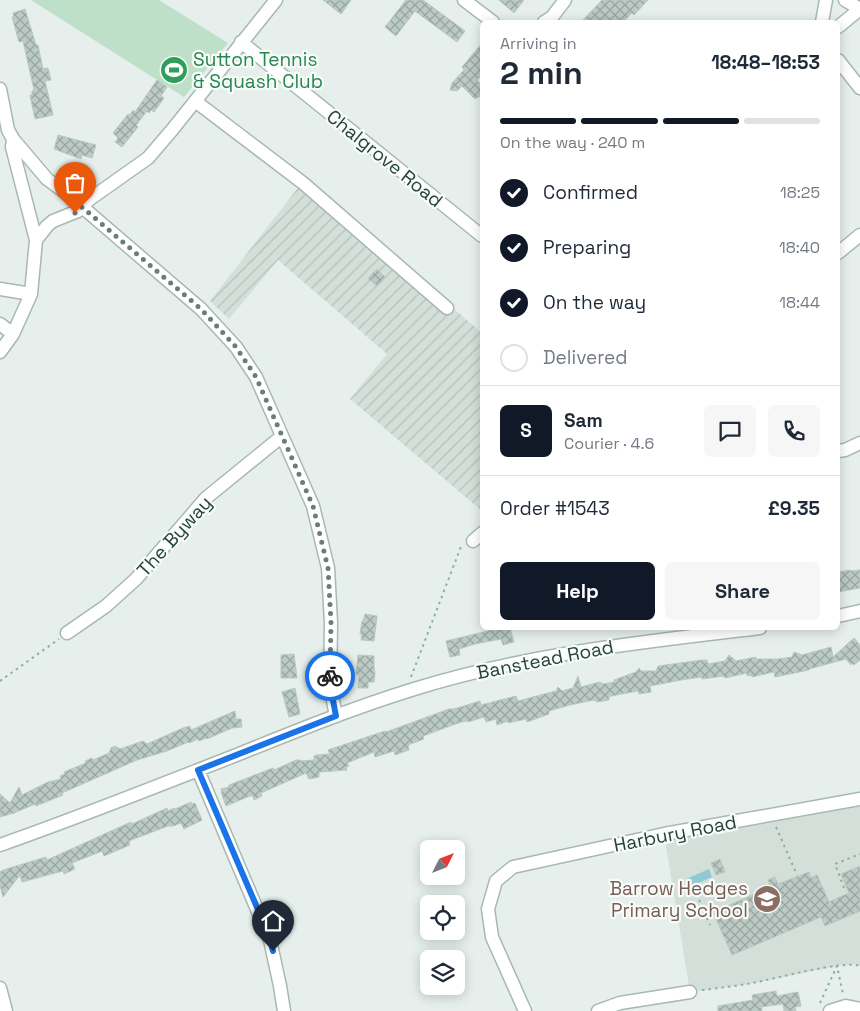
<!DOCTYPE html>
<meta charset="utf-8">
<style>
:root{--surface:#fff;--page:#f6f6f7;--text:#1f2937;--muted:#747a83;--line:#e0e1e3;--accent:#111827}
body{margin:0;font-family:"Space Grotesk",sans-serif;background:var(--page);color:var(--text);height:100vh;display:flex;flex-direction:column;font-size:19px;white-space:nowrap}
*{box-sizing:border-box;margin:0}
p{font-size:16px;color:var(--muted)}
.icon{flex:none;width:28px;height:28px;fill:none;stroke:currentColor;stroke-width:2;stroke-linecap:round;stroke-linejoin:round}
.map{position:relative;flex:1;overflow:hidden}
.panel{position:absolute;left:480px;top:20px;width:360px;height:610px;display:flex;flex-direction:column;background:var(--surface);border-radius:8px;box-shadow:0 2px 12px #0003}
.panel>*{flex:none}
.needle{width:32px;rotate:48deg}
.buttons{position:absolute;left:420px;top:840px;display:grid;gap:10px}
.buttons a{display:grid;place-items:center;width:45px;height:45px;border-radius:8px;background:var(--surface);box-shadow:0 2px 12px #0003;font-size:25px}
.pin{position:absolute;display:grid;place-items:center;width:42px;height:42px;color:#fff;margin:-51px -21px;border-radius:50% 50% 50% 0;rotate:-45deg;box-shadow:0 0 5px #0007}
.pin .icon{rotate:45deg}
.courier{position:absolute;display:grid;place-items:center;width:50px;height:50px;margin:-25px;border:4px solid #1a73e8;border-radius:50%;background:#fff;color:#222;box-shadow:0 1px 6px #0007}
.overview em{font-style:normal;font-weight:800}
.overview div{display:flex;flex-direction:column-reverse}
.overview{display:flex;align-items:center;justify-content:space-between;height:85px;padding:0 20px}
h1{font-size:32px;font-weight:800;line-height:38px}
.bar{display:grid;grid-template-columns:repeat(4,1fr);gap:8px 5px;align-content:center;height:60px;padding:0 20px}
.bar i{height:6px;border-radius:4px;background:var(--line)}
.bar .on{background:var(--accent)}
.bar p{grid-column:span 4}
.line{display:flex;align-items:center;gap:12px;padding:0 20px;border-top:1px solid var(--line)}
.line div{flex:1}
.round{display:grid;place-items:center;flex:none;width:52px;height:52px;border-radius:8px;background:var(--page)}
ol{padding:0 20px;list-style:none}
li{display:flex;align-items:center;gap:15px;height:55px}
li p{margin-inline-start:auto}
li .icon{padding:5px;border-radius:50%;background:var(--accent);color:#fff;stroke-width:4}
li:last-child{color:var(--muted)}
li i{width:28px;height:28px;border:2px solid var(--line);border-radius:50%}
.cta{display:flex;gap:10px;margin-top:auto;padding:10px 20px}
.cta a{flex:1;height:58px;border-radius:8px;background:var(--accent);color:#fff;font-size:20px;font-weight:800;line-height:58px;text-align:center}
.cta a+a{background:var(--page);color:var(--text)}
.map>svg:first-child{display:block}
</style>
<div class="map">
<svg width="860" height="1011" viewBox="0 0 860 1011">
<defs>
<pattern id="industrial-furrows" width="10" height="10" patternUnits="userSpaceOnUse" patternTransform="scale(1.25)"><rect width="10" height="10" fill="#d4dfda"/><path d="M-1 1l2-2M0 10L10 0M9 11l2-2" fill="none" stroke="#b6c1bc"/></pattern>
<pattern id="building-cross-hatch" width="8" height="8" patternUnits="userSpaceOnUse" patternTransform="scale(1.25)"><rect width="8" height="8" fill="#bbcac4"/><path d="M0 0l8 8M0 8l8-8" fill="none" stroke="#98a6a0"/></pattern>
</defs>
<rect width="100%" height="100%" fill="#e6efeb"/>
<path fill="#d4dfda" d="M860 799V966L855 964 837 966 749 984 690 992 664 834Z"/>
<path fill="url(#industrial-furrows)" d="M304 180 482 333V511L350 399 387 354 278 260 229 319 210 301Z"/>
<path fill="#bfe0c8" d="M31 0H159L228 43 184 97Z"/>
<path fill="#8ec9d4" d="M709 869 712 877 690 887 686 879Z"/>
<path fill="url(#building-cross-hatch)" stroke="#b8c9c2" d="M323 0H351L341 14Z
M406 0H423L465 31 457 42 415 11 396 36 385 27Z
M499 0H524L514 13Z
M602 0H648L634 15 632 13 623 22H581Z
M25 9 36 45H38L43 69 48 68 51 80 45 81 53 115 35 119 30 95H32V91L34 90 23 41 19 42 12 17H14L13 13Z
M482 43V75L477 80 482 86V95L475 99 462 86 457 91 450 90 452 83 464 70 462 67Z
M157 80 167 87 161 96 164 98 154 112 151 110 149 113 147 111 136 125 138 127 122 147 115 142 118 138 113 133 128 114 130 115 133 110 135 112Z
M58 135 96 145 92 158 82 155 81 159 54 149Z
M377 269 385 277 377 286 368 278Z
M850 570V571L860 570V588L838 592V572Z
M365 614 377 616 374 641 361 640 362 634H360L362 621H363Z
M500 628H510L514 642 503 645 501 639 475 644 459 649 460 655 450 657 446 641Z
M854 638 860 645V660L854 665 852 663 851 665 846 659 809 669V670L775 677 774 672 752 677 751 675 747 676V673L725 678 724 676 702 679V677L681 680 650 686 651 692 639 694 638 691 611 696 609 697V700L597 702 594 700 570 705 549 711V714L527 722 526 719 508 723V721L497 725 496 719 486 722 484 717 468 722 467 721 461 722 423 736 424 739 408 745 409 750 395 755 394 751 375 757 374 752 347 763 349 766 346 767 347 770 319 772V777L309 779 306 773 261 793 262 796 254 800 253 796H250L226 806 222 795 221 789 229 787V785L273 768 274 770 296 760H300L301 761 314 760V756L317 755 330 754 328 750 385 731 386 732 449 709H454L480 701 481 705 516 696 518 701 556 691 558 687 562 691 573 688 578 676 581 687 600 682 603 684 614 682V680L636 672 639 668 641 671H656L658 666 702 660H707L708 664 725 661 729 655 736 661 756 657V659H778L792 657 794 652 802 655 831 647 833 657Z
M294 654 297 678H281V655Z
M358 655 374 656V667L375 673 374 682H368V688H358L359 675 356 674Z
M295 688 300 714 289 717 282 692Z
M235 711 236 719H241L242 727 232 728 207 739 206 738 199 741 198 739 189 743 188 742 167 751 137 760 62 793 63 795 36 806 35 804 14 813 0 817V794L10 803 19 787 22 795 48 782 61 779 60 776 65 774 64 772 86 763 85 761 92 758 93 760 109 753 111 748 115 746 120 749 143 741 147 744 183 728 190 726 191 730Z
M191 802 193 804 195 803 202 820 184 829 181 823 173 826H168L129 841 130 845 104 856 102 851 72 863 75 869 64 874 63 871 22 882 20 875 3 897 0 885V872L3 870 46 857 47 860 131 822 132 824 167 808 168 811 174 808 175 809Z
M720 859 725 872 716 875 711 863Z
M860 866V911L825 926 821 917 732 955 713 912 771 887 768 880 775 877 778 884 809 872 811 878 817 875 829 902 849 893 841 874Z
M776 991 777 996 798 992 801 1006 795 1007 796 1011H784L783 1004 761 1007 762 1011H718V1006L753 1000 752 995Z"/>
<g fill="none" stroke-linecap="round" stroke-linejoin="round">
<g stroke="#a8b8b2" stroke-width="15">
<path id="minor" d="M464 0 493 22
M845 0 860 9
M544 22 552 17 565 0
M822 22 826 0
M838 27 860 9
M241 42 482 236
M838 60 860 88
M0 89 8 130 13 139 12 147 36 240 31 294 13 334 0 352
M195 101 303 183 447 308
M13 139 47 179 66 193 201 309 236 347 256 377 313 506 328 568 331 623 330 685 336 716
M36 240 47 226 53 221 78 211 90 199 148 158 172 130 276 0
M838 253 860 235
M0 289 31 294
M0 324 13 334
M838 451 845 450 860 443
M473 541 482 533
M838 616 860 611
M67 633 106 606 136 579 206 498 281 437
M198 770 270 940 280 986 284 1011
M0 845C80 817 160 785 239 754 296 731 353 708 411 690 525 654 643 642 760 628
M0 988 6 1011
M525 1011 492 937 488 909 496 881 513 867 664 834 860 799
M598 1011 620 1003 690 992
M830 1011 846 1006 860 1009"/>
</g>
<path stroke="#86b3a5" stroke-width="2" stroke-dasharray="2.5 4" stroke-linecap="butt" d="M411 677 462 544
M0 681 59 639
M776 827 797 875
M694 888 710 925
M844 888 835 864 860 854
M702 990C719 988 736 986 752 983 775 979 842 960 860 966
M820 1003 837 966 843 994"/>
<use href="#minor" stroke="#fff" stroke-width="12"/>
</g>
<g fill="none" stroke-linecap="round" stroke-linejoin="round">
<path stroke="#687f78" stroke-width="5" stroke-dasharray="0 9" d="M75 213 82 207 201 309 236 347 256 377 313 506 328 568 331 622 330 676"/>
<path stroke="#1a73e8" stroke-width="6" d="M273 951 270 940 256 905 198 770 336 716 330 685V676"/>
</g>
<defs>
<g id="stadium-disc" transform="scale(1.4375)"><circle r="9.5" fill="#2e9e5b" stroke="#f7fbf9"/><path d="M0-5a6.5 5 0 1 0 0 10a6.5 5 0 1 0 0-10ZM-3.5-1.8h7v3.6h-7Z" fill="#fff"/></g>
<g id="school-disc" transform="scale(1.4375)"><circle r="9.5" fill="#8d6e63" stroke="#f7fbf9"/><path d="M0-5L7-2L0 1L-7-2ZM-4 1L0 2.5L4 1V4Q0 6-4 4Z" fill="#fff"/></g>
</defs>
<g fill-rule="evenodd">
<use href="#stadium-disc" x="174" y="70"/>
<use href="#school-disc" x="767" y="899"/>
</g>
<g text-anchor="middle" stroke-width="4.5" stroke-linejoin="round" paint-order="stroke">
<g font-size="19" fill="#27864d" stroke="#f7fbf9" text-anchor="start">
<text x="193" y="66">Sutton Tennis<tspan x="193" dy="22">&amp; Squash Club</tspan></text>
</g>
<g font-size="19" fill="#24423a" stroke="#f7fbf9">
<text transform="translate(385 158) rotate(39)" y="7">Chalgrove Road</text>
<text transform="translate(174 536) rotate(-48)" y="7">The Byway</text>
<text transform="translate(545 659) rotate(-11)" y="7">Banstead Road</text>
<text transform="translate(675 833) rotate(-11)" y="7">Harbury Road</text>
</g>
<g font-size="19" fill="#785e54" stroke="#f7fbf9" text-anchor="end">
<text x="748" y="895">Barrow Hedges<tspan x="748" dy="22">Primary School</tspan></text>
</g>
</g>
</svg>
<div class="buttons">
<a><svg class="needle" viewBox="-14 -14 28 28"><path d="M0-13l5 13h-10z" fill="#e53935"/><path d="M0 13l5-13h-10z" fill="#747a83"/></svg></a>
<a><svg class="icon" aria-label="locate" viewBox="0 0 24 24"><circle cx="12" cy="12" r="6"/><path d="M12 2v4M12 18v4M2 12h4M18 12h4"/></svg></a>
<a><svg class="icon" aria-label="layers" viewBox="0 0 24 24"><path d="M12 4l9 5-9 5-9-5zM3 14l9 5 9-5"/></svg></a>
</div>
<div class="pin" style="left:75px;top:213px;background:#ea580c"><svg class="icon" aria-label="bag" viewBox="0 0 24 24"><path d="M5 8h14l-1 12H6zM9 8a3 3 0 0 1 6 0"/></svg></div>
<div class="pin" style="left:273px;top:951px;background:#1f2937"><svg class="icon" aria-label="home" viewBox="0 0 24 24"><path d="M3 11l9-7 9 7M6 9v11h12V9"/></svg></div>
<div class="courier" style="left:330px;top:676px"><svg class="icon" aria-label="bike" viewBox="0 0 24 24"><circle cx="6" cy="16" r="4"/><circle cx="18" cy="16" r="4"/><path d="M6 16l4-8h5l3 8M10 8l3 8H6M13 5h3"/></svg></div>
<section class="panel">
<div class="overview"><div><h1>2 min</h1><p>Arriving in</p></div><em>18:48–18:53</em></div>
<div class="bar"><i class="on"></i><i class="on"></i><i class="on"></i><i></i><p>On the way · 240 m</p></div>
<ol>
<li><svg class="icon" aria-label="check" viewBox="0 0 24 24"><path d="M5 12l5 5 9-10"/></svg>Confirmed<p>18:25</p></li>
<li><svg class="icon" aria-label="check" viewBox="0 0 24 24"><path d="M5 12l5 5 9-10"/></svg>Preparing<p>18:40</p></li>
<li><svg class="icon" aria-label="check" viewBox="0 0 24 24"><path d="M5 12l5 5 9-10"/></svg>On the way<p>18:44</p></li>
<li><i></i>Delivered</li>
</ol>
<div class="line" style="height:90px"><b class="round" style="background:var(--accent);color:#fff">S</b><div><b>Sam</b><p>Courier · 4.6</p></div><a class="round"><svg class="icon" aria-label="chat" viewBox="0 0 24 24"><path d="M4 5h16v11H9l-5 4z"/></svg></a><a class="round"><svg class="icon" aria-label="phone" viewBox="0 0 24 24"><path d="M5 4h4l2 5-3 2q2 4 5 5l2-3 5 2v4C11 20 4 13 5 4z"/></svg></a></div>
<div class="line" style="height:65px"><div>Order #1543</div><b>£9.35</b></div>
<div class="cta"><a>Help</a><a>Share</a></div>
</section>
</div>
